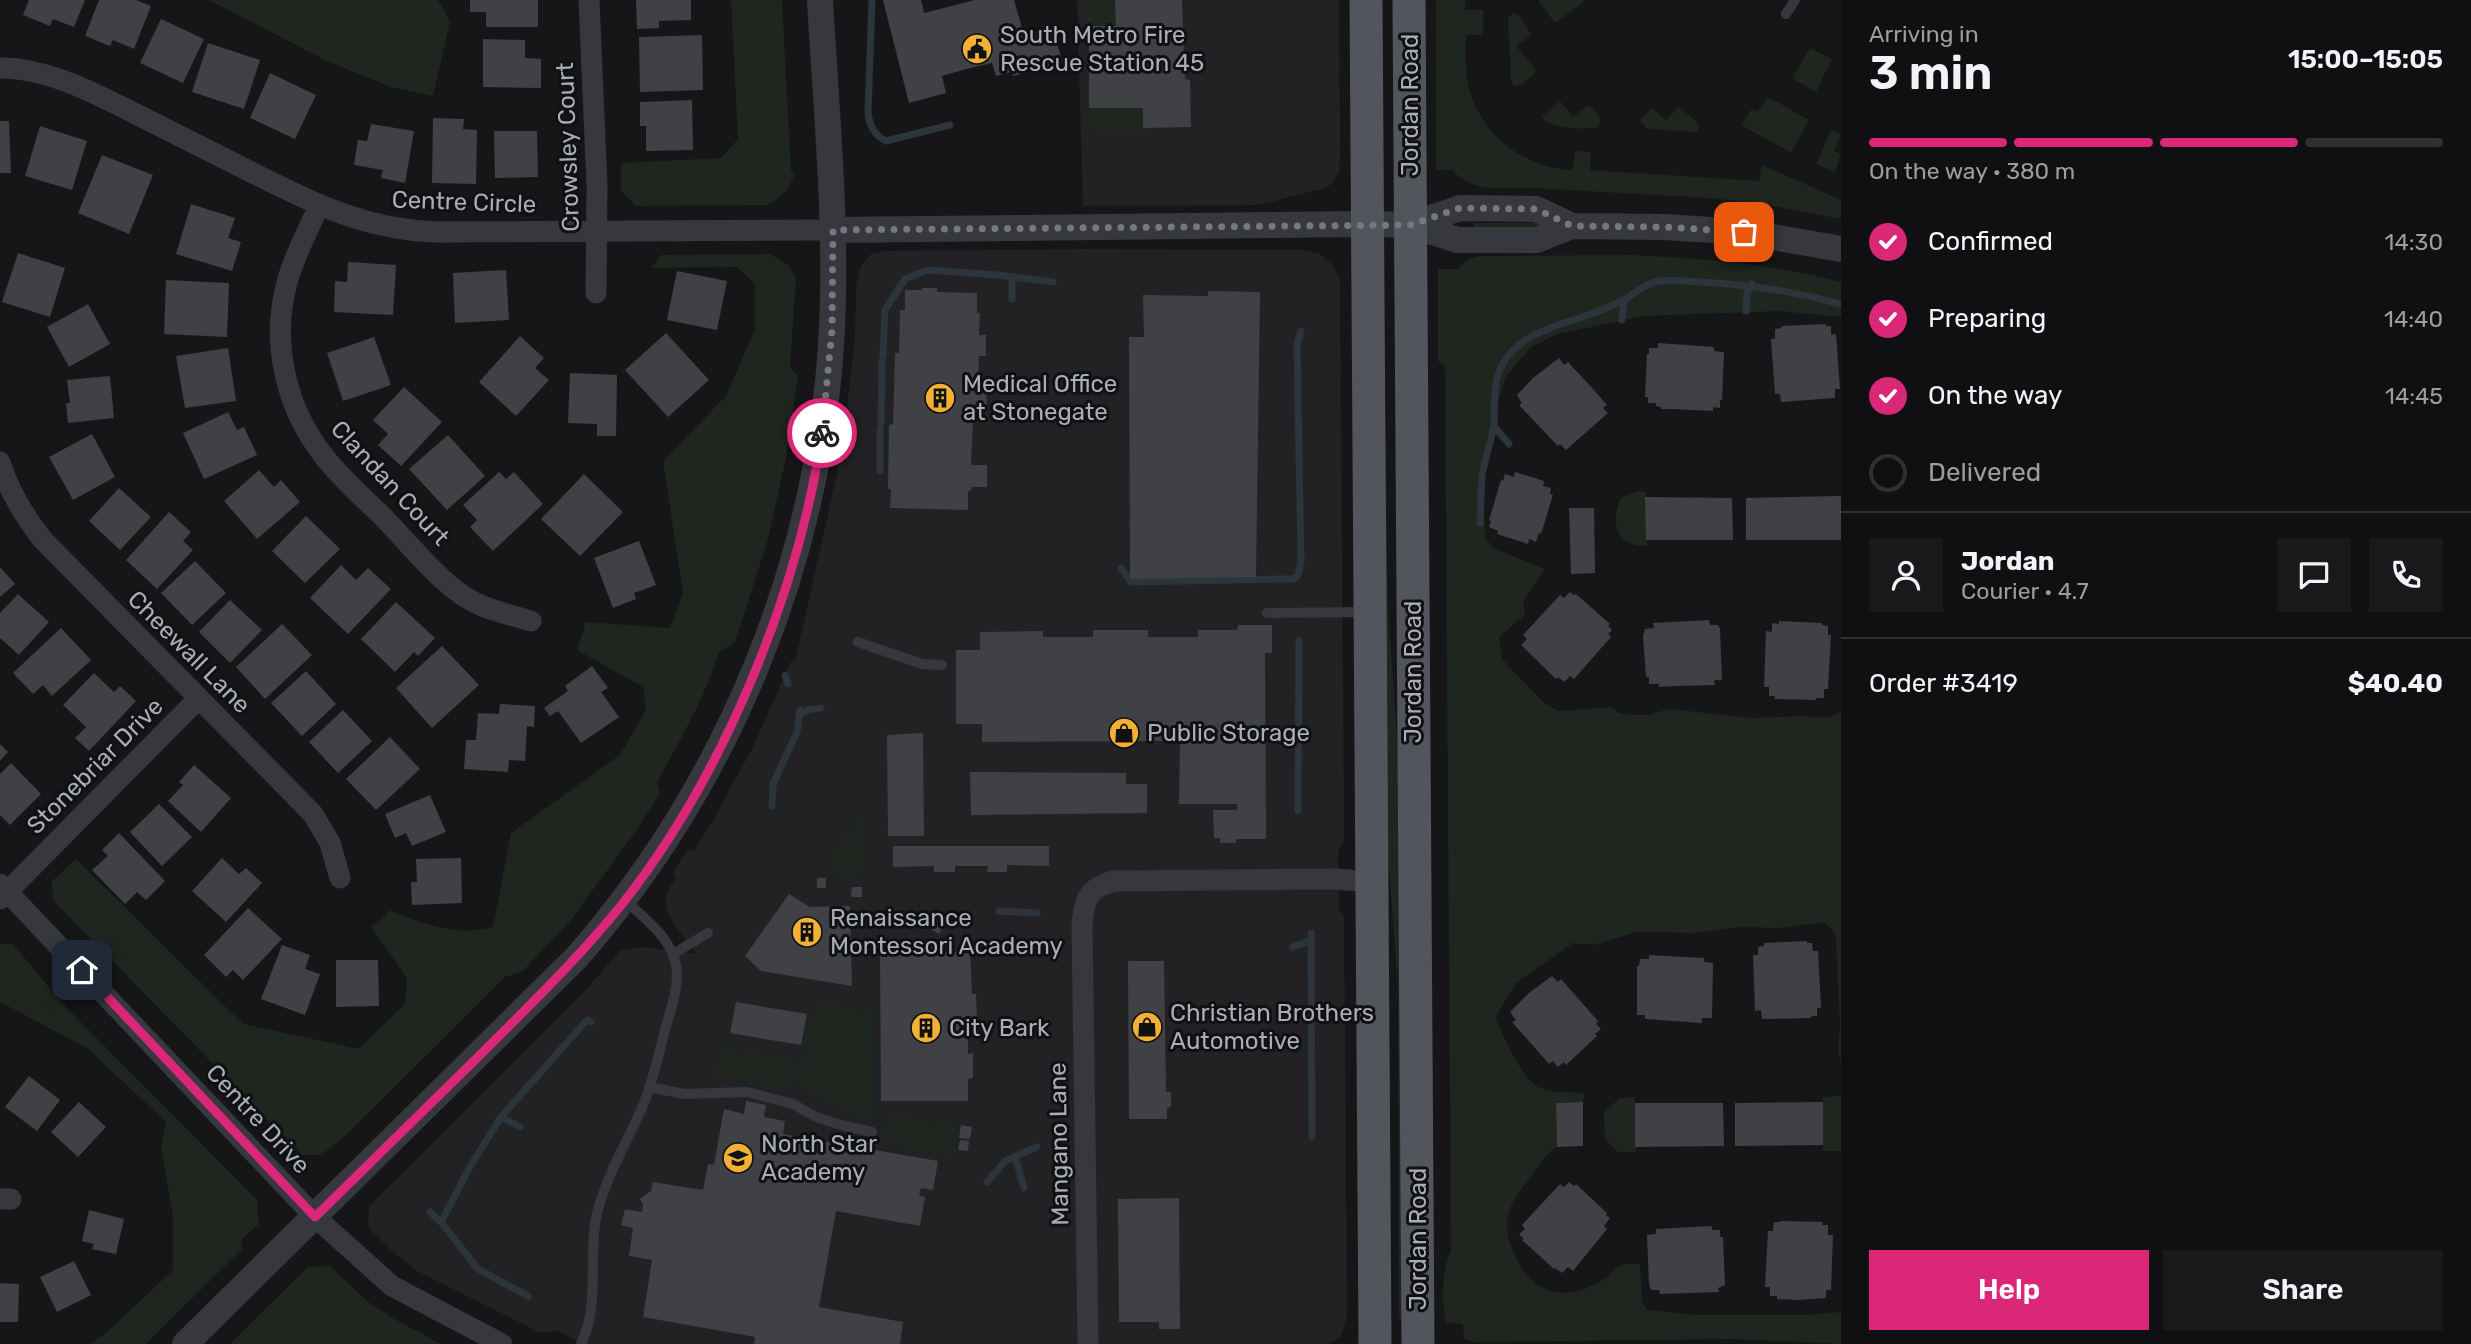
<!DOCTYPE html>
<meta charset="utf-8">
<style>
:root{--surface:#101012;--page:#19191b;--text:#f1f3f6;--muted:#9c9d9f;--line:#303032;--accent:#db2777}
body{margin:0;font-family:Rubik,sans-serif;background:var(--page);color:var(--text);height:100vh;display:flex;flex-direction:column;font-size:26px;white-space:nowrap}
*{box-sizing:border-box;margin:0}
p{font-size:23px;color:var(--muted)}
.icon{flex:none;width:38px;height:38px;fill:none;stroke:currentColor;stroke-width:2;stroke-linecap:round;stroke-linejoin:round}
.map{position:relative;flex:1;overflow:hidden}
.details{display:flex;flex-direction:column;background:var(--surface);width:630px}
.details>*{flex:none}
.pin{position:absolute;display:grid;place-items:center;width:60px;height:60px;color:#fff;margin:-30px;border-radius:14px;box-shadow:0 4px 10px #0006}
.courier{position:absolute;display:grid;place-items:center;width:70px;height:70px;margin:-35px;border:5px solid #db2777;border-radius:50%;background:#fff;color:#222;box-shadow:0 2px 9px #0007}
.summary em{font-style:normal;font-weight:600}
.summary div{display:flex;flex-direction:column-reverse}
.summary{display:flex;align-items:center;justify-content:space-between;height:119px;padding:0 28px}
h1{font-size:46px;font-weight:600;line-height:52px}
.bar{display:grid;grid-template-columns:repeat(4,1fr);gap:10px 7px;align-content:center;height:84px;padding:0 28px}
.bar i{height:9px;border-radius:5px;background:var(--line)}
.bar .active{background:var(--accent)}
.bar p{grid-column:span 4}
.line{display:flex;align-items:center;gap:18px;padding:0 28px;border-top:2px solid var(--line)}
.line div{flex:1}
.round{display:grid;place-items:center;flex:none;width:74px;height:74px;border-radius:0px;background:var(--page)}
ol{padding:0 28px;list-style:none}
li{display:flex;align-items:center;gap:21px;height:77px}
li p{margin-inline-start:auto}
li .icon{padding:7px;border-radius:50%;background:var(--accent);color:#fff;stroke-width:4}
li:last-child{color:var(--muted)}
li i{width:38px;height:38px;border:4px solid var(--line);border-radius:50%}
.button{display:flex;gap:14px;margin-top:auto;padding:14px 28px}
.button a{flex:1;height:80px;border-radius:0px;background:var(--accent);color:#fff;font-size:28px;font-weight:600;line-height:80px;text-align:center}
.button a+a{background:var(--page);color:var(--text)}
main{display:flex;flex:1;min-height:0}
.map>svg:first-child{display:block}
</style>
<main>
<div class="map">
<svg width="1841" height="1344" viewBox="0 0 1841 1344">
<rect width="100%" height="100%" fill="#161618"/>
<path fill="#222225" d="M1077 0H1339L1340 152 1339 172 1332 184 1321 189 1259 205 1083 206Z
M1082 249 1304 250 1320 254 1334 266 1340 280 1344 815V840L1338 851 1339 909 1344 917 1347 1316 1341 1336 1330 1344H582L558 1331 539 1332 417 1271 394 1253 368 1227 369 1206 582 994 620 951 642 947 696 954 671 919 666 908V898L669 888 676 879 673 871 687 851 695 850 713 820 755 743 790 663 796 658 842 451 855 337 856 285 861 266 871 254 883 251Z"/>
<path fill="#1e261f" d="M209 0H438L450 21 433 96 391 87 327 61Z
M731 0H782L791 171 794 175C790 189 780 199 767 205L636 206 621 191V163L721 158 738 139Z
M1084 0H1115L1116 26H1084Z
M1436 0H1465V10H1483V35H1466C1466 51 1465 69 1468 84 1479 134 1523 168 1573 170L1575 151 1591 152 1590 170 1759 181 1762 165 1841 200V219L1757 203 1709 198 1532 188H1487L1474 185 1459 177 1453 170H1436Z
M1538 0H1583L1584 2 1555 23Z
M1514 12 1520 17 1532 35 1516 46 1537 71 1522 84 1514 86 1511 81 1508 18Z
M1810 48 1832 59 1816 92 1792 78Z
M1768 97 1809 120 1791 153 1743 126 1742 123 1752 109 1758 112Z
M1560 101 1573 117 1588 105 1600 117V123L1596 128C1578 129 1554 130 1541 117Z
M1679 107 1699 124 1697 132 1647 129 1640 120 1652 108 1666 120Z
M1089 108H1143V128H1147V136L1095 131 1089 120Z
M1831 130 1841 134 1834 151 1841 154 1835 172 1816 164Z
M1474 223H1534L1538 224V228L1474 232Z
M770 254 787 264 796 277 790 367 798 376 786 458 768 539 735 642 719 652C705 698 680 740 657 782L660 793 636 831 570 921 523 971 505 977 340 1141 320 1155H302L53 900 52 881 76 859 243 1024 359 1049 405 1004 407 978 371 927 386 915 389 910C423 924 456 937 493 927L511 833 620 755 646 710 643 687 577 650 586 622 670 628 683 593 663 461 726 396 755 329V284L737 267 651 268 661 255Z
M1629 255C1700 258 1772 264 1841 282V317L1779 311 1643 316 1558 334 1531 347 1506 376 1499 399 1483 485 1485 537 1493 548 1545 569 1523 602 1525 615 1499 637 1502 659 1543 702 1559 711 1610 707 1620 713 1634 715H1649L1669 709 1752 718 1801 716 1828 718 1841 711V1065L1838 1049 1840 1027 1836 938 1833 930 1824 922 1779 928 1741 927 1695 933 1636 932 1594 945 1573 943 1516 983 1495 1018C1504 1035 1522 1081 1540 1088 1553 1093 1571 1092 1585 1093L1583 1102 1556 1103 1557 1147C1546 1153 1539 1165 1532 1175 1525 1186 1512 1199 1509 1212 1501 1236 1520 1275 1541 1287 1561 1299 1590 1290 1607 1277 1611 1274 1615 1268 1619 1266 1625 1263 1634 1264 1640 1264L1642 1302 1647 1310 1697 1315H1805L1841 1312V1344L1732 1339 1474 1342 1464 1339 1463 1324 1446 1322C1441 1300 1442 1271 1451 1250L1445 366 1438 361V269H1458L1468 259 1479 256Z
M1383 282 1388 609 1401 792 1404 1321 1401 1322 1399 1315 1398 987 1383 790Z
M1637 491 1646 492 1647 546C1616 547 1610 523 1621 498Z
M855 817 865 821 859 837 862 870 860 874H836L831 872V858Z
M0 944H13L61 1002 257 1200 259 1224 241 1240 243 1248 146 1344H90L106 1333 173 1270V1216L161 1146 166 1122 87 1048 0 1002Z
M816 1001 874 1011 873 1117 866 1118 799 1089Z
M728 1047 795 1059 797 1063 793 1089 731 1078 714 1079 721 1049Z
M1841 1096V1151H1823V1097Z
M1635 1097 1636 1152H1618L1605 1139 1604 1112 1620 1098Z
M888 1114 959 1125 954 1156 883 1143Z
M330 1266 368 1302 396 1320 441 1344H230L308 1267Z"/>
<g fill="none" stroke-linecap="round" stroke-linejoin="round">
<path stroke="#2c353c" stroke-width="7" d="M872 0 868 112C869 125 874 135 886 141L950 125
M1012 278V299
M1746 311 1747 293 1752 284
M1622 320 1624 300
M883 356 885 310 905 279 927 270 998 275 1053 282
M881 423 882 362
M1509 444 1494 426C1495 411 1493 393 1497 378 1510 333 1557 327 1594 313 1604 309 1614 305 1624 300 1634 294 1644 284 1656 282 1669 279 1685 281 1699 282 1749 284 1792 291 1841 304
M880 471V429
M1480 523 1482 474 1494 426
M1121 568 1131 582 1286 579H1294L1298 575 1301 561 1297 344 1301 331
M785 675 788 684
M799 715 808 710 821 708
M772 806 773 784 797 732 800 710
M1298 811 1299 641
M999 911 1037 913
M1311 933 1312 1136
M1293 947 1311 940
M501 1117 520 1127
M1015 1156 1024 1188
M987 1182 1005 1161 1037 1147
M430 1212 441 1222 478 1269 528 1296
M441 1222 471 1165 501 1117 587 1020 591 1022"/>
</g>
<path fill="#404145" d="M29 0H85L74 27 53 19 50 26 23 15Z
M99 0H136L151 6 134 49 113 40 110 46 85 36Z
M470 0H538V27H486V12H470Z
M636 0H691V20L659 21V28L637 29Z
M883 0H921L924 13 975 0H1014L1024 35 1052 28 1063 63 1013 76 1012 72 996 76 992 63 966 69 942 76 946 93 909 103Z
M1115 0H1182L1185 79 1190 80 1191 127 1143 128V108H1089V26H1116Z
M161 19 204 39 183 83 140 63Z
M702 35 703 90 640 92 639 37Z
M483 39 525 40V58L541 59V88L483 87Z
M208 43 260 60 244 109 192 92Z
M270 73 316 95 295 139 250 118Z
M692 100 693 150 646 151V126H640V102Z
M433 118 464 119 463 129 477 130 476 184 432 183Z
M0 121H9L11 173H0Z
M371 124 414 131 405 183 381 178 383 170 354 165 358 140 367 141Z
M40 126 87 141 72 190 25 176Z
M494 131H537L538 177 495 178Z
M102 155 153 175 129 234 78 213Z
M191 204 235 218 228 238 241 242 232 271 176 254Z
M18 253 65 268 50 317 2 302Z
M348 262 396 265 393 315 334 312 335 281 347 282Z
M506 270 509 320 455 323 453 273Z
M677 271 727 281 717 330 667 320Z
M166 280 229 283 227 337 164 334Z
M922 288H937V292L977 293V313H980L979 335H986V356H979L978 386 986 387 987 410H977V419H973L971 465H987V487H971V491H968V510L890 508 891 489H888L889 425 893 424 895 353H899L900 310H905V290H922Z
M1208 291 1260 292 1256 577 1130 579 1129 337H1144L1143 295 1208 296Z
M88 304 110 344 69 367 47 327Z
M1826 324V326H1831V335L1836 334 1840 389H1835V398L1781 402 1780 394H1775L1771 339H1775V329L1781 328 1782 326Z
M666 333 709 380 668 417 625 370Z
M520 336 544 358 535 368 549 380 516 416 479 382Z
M374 337 391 385 343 401 327 353Z
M1658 343 1714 347V351L1724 352 1722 400H1720V408L1713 407V411L1673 409H1661V407L1656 406V403H1648V397H1645L1647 354H1649V348H1658Z
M228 348 236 401 185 408 176 356Z
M1559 358 1564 365 1568 362 1593 389 1607 405 1603 408 1608 413 1566 450 1560 444 1558 446 1519 405 1522 403 1517 395 1533 378Z
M570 373 617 375 616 436H597V424L568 423Z
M110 376 114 418 68 423 66 403H70L67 380Z
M404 387 442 422 401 466 378 445 388 434 373 420Z
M228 412 237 430 244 427 257 455 204 479 183 433Z
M92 434 115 477 73 500 49 457Z
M448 435 485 476 447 510 409 469Z
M259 470 274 487 281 480 300 502 257 539 224 501Z
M499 472 506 479 514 472 543 504 493 551 470 527 477 520 463 505Z
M1515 472 1544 481 1543 486 1551 488 1550 494 1553 495 1541 534 1539 533 1536 542 1529 539 1528 544 1497 534 1498 531 1489 527 1491 521 1489 520 1501 480 1503 481 1505 474 1514 477Z
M584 474 623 512 580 556 541 519Z
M119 488 151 517 120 550 89 521Z
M1841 496V540H1746V498Z
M1645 497 1732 498 1733 540H1646Z
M1569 508H1594L1595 573 1571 574Z
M169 512 191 532 183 541 193 550 157 589 126 560Z
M306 516 340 549 305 583 272 551Z
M639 541 656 585 634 593 636 599 613 608 594 558Z
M195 561 226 593 192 625 161 593Z
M341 565 356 580 368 568 391 589 348 634 310 598Z
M0 567 15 584 0 597Z
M1570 592 1574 595 1576 594 1610 624 1608 626 1612 630 1608 634 1611 637 1574 679 1570 676 1564 682 1558 677 1556 679 1521 645 1527 639 1523 635 1535 622 1560 595 1564 598Z
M18 594 49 622 19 655 0 638V613Z
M230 600 262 630 230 663 199 632Z
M396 602 435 638 418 656 414 652 395 672 361 639Z
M1709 620 1710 625H1718L1720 629 1722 680H1714L1715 685 1675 686 1659 687V684H1649V677H1646L1643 636 1645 629 1654 628 1653 623Z
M1779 621 1822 623V625L1828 626V635H1831L1828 689H1824V698H1816V700L1774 699 1775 696H1769V687H1764L1766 631 1772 632V623L1779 624Z
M282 624 312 655 265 699 236 667Z
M1238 625H1272V653H1265L1266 839H1236V843H1220V838H1214L1213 810H1237V804H1179L1180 741 982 742V724H956V650H980V632L1043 631V637H1093V630H1148V637H1198V630H1237Z
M61 628 91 660 52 696 43 685 33 694 13 673Z
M442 646 479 685 432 728 396 688Z
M592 666 608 688 601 692 619 717 581 743 558 711 550 716 544 708 568 691 565 686Z
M306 671 336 704 302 736 271 703Z
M94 673 114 692 120 686 136 701 89 751 75 738 86 727 63 705Z
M500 704 535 706 534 727 527 726 525 761 509 760 508 772 464 769 466 740H476L478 713 499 714Z
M343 710 372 741 338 773 309 742Z
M923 733 924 836H888L887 735Z
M390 737 420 769 376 810 346 779Z
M0 744 8 752 0 761Z
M11 763 41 794 10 825 0 815V774Z
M194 765 231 798 201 832 168 801 183 785 179 782Z
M970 772 1126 773V784H1147V813L971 815Z
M430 795 446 832 412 846 406 833 395 838 385 814Z
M159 804 192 837 162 866 130 832Z
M119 833 165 881 146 900 137 892 125 904 92 870 108 856 102 850Z
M893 846H1049V866L1007 865V872H987L988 866H955V872H934V866L893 867Z
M222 858 239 874 246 868 262 883 226 922 192 891Z
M461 858 462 903 412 905 411 882H417L416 859Z
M817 878H826V888H817Z
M852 887H862V897H851Z
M789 894 810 907 850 906 852 986 761 971 745 956Z
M248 908 282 939 243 980 233 970 226 977 204 955Z
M938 918 946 922 939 934 931 929Z
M1807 941V943H1812L1813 951H1818L1821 1008H1817V1016H1811L1812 1018 1762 1019 1761 1010 1755 1011 1753 955H1758V947L1764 946V943Z
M911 943H940V952H970L972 994H976L977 1019H972V1036H968V1054L973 1053V1078L968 1079V1101H881L880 952 912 951Z
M282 945 310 955 305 969 320 974 305 1015 261 999Z
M1649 955 1704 958V962L1713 963 1712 1018H1702V1023L1645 1019V1015H1637V966H1639L1640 959H1649Z
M336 960H378L379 1006 336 1007Z
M1128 961H1164L1166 1092H1171V1107L1167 1108V1119H1129Z
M1552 976 1558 982 1561 979 1598 1021 1596 1024 1601 1029 1595 1034 1597 1036 1566 1065 1564 1062 1558 1067 1553 1061 1549 1064 1512 1022 1516 1020 1510 1012 1529 993Z
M736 1002 807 1014 801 1045 730 1033Z
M29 1076 60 1100 37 1131 5 1107Z
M746 1101 766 1105 764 1117 785 1121 783 1134 938 1161 933 1190 921 1188 919 1196 925 1197 920 1226 836 1211 819 1307 903 1322 900 1344H754L755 1337 643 1317 652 1260 629 1256 633 1228 621 1225 625 1209 642 1212 643 1205 640 1199 651 1191 653 1182 703 1190 708 1164 714 1165 724 1109 744 1114Z
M79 1102 106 1127 78 1157 51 1132Z
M1583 1102V1146L1557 1147 1556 1103Z
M1823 1102V1145L1735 1146V1103Z
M1635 1103H1723L1724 1146 1635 1147Z
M961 1125 972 1127 970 1139 959 1138Z
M960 1140 969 1141 968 1151 958 1150Z
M1569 1182 1574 1186 1576 1184 1607 1213 1606 1215 1610 1218 1604 1226 1607 1229 1573 1271 1568 1267 1562 1273 1555 1268 1554 1269 1522 1240 1524 1239 1519 1234 1525 1229 1522 1225 1560 1184 1564 1187Z
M1179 1198 1180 1329H1159V1322H1119L1118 1199Z
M89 1210 124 1219 116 1254 92 1249 94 1244 82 1241Z
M1781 1221 1822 1222V1225H1828V1235H1833L1831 1290H1826V1298L1798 1300 1777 1299V1296H1770V1287H1765L1768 1231H1773L1774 1222H1780Z
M1712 1226V1230H1720V1237H1723L1725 1285 1718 1288 1719 1292 1660 1294 1659 1290H1651L1649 1284 1647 1235 1656 1234V1229Z
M74 1261 91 1295 57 1312 40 1277Z
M0 1283 19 1284 18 1322H0Z"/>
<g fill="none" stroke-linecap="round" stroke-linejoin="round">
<path stroke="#37383d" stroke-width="10" d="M1786 14 1795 0
M1267 613 1366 612
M858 642 922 664 942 665
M673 954 708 933
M649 1087 684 1094 747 1092 793 1104 816 1117 841 1125 872 1132
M581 1344C601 1303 587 1257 597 1213 606 1177 626 1144 641 1110 653 1084 659 1052 667 1023 672 1005 681 980 675 961 668 935 644 918 625 900"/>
<path stroke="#37383d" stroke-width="21" d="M589 0 597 186 596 293
M0 68C48 68 94 93 136 114 174 133 213 153 251 172 314 204 366 230 438 232L833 230
M319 206C308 230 295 254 288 279 270 340 285 406 323 455 341 479 365 499 386 520 407 542 437 578 462 595 482 609 508 614 531 621
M0 462C9 492 24 516 43 540L313 814 330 843 340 878
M0 884 315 1217 392 1286 502 1344
M0 899 198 699
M0 1199H11
M1088 1344 1082 926C1084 900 1087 888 1114 881L1335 879 1371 882"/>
<path stroke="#37383d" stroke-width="26" d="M1410 225 1460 208 1536 209 1572 226
M833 230 1369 224 1410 225 1458 240H1537L1572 226 1664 227 1744 232 1841 249
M185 1344 577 957C729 783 821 559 832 327 837 218 826 109 820 0"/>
<path stroke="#53555c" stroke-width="33" d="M1366 0 1375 1344
M1409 0 1418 1344"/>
</g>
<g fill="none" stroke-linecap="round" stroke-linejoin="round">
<path stroke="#757880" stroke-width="7" stroke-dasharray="0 12.6" d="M822 433 832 330 833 230 1410 225 1460 208 1536 209 1572 226 1664 227 1744 232"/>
<path stroke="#db2777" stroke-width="9" d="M82 970 315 1217C369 1164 424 1110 478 1057 528 1007 579 958 623 903 723 776 799 593 822 433"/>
</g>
<defs>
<g id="civic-disc" transform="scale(1.575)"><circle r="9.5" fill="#f2b134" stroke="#111113"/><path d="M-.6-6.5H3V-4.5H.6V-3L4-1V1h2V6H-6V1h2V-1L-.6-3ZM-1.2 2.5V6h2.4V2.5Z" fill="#111"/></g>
<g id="building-disc" transform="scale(1.575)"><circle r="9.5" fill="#f2b134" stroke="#111113"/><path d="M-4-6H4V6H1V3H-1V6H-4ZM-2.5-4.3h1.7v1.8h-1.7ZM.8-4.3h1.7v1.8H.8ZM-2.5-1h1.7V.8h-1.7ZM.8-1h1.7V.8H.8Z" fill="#111"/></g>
<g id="shop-disc" transform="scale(1.575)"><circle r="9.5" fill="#f2b134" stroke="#111113"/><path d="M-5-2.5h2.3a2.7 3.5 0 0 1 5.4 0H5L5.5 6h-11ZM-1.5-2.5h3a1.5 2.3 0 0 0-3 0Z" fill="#111"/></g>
<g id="school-disc" transform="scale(1.575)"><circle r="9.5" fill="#f2b134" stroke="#111113"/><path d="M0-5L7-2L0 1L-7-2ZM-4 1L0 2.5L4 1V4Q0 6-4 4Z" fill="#111"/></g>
</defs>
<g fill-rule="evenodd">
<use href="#civic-disc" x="977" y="49"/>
<use href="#building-disc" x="940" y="398"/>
<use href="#shop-disc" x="1124" y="733"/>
<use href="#building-disc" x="807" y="932"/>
<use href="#shop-disc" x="1147" y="1027"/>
<use href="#building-disc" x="926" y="1028"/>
<use href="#school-disc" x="738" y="1158"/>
</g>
<g text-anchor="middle" stroke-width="6" stroke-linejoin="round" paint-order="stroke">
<g font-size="24" fill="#a8adb8" stroke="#111113" text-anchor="start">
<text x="1000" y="43">South Metro Fire<tspan x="1000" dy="28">Rescue Station 45</tspan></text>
<text x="963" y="392">Medical Office<tspan x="963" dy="28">at Stonegate</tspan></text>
<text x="1147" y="741">Public Storage</text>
<text x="830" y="926">Renaissance<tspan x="830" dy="28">Montessori Academy</tspan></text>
<text x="1170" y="1021">Christian Brothers<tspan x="1170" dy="28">Automotive</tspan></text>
<text x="949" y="1036">City Bark</text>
<text x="761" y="1152">North Star<tspan x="761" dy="28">Academy</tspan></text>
</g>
<g font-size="24" fill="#a8adb8" stroke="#111113">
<text transform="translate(1410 105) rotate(-90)" y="8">Jordan Road</text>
<text transform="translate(568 147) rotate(-92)" y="8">Crowsley Court</text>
<text transform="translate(464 202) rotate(2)" y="8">Centre Circle</text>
<text transform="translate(390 483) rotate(47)" y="8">Clandan Court</text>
<text transform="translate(189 652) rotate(45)" y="8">Cheewall Lane</text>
<text transform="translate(1413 672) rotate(-90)" y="8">Jordan Road</text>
<text transform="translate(95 766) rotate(-45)" y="8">Stonebriar Drive</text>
<text transform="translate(258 1119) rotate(47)" y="8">Centre Drive</text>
<text transform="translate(1059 1144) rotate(-91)" y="8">Mangano Lane</text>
<text transform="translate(1418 1239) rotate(-90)" y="8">Jordan Road</text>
</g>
</g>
</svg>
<div class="pin" style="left:1744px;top:232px;background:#ea580c"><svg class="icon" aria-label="bag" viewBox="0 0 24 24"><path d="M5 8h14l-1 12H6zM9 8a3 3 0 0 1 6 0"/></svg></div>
<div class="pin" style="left:82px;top:970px;background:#1f2937"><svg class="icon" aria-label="home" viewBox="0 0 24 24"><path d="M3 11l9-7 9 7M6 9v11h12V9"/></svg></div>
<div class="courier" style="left:822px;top:433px"><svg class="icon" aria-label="bike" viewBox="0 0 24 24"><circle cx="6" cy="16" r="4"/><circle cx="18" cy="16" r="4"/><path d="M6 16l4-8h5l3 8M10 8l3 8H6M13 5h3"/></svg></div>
</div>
<section class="details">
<div class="summary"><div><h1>3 min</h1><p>Arriving in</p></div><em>15:00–15:05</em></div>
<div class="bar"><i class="active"></i><i class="active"></i><i class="active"></i><i></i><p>On the way · 380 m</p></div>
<ol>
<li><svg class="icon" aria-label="check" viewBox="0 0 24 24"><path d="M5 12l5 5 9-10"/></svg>Confirmed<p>14:30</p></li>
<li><svg class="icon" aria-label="check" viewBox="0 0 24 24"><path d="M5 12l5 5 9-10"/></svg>Preparing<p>14:40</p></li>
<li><svg class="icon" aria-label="check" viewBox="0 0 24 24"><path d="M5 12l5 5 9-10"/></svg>On the way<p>14:45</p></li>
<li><i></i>Delivered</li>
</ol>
<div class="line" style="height:126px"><a class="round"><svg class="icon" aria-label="person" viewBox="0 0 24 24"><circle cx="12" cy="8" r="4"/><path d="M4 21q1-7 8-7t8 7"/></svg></a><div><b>Jordan</b><p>Courier · 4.7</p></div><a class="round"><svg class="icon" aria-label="chat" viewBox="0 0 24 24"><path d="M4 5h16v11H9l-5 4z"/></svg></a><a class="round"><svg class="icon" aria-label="phone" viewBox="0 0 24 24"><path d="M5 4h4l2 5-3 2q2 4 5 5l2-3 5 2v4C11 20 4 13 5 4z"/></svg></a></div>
<div class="line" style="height:91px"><div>Order #3419</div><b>$40.40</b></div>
<div class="button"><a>Help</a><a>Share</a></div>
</section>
</main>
